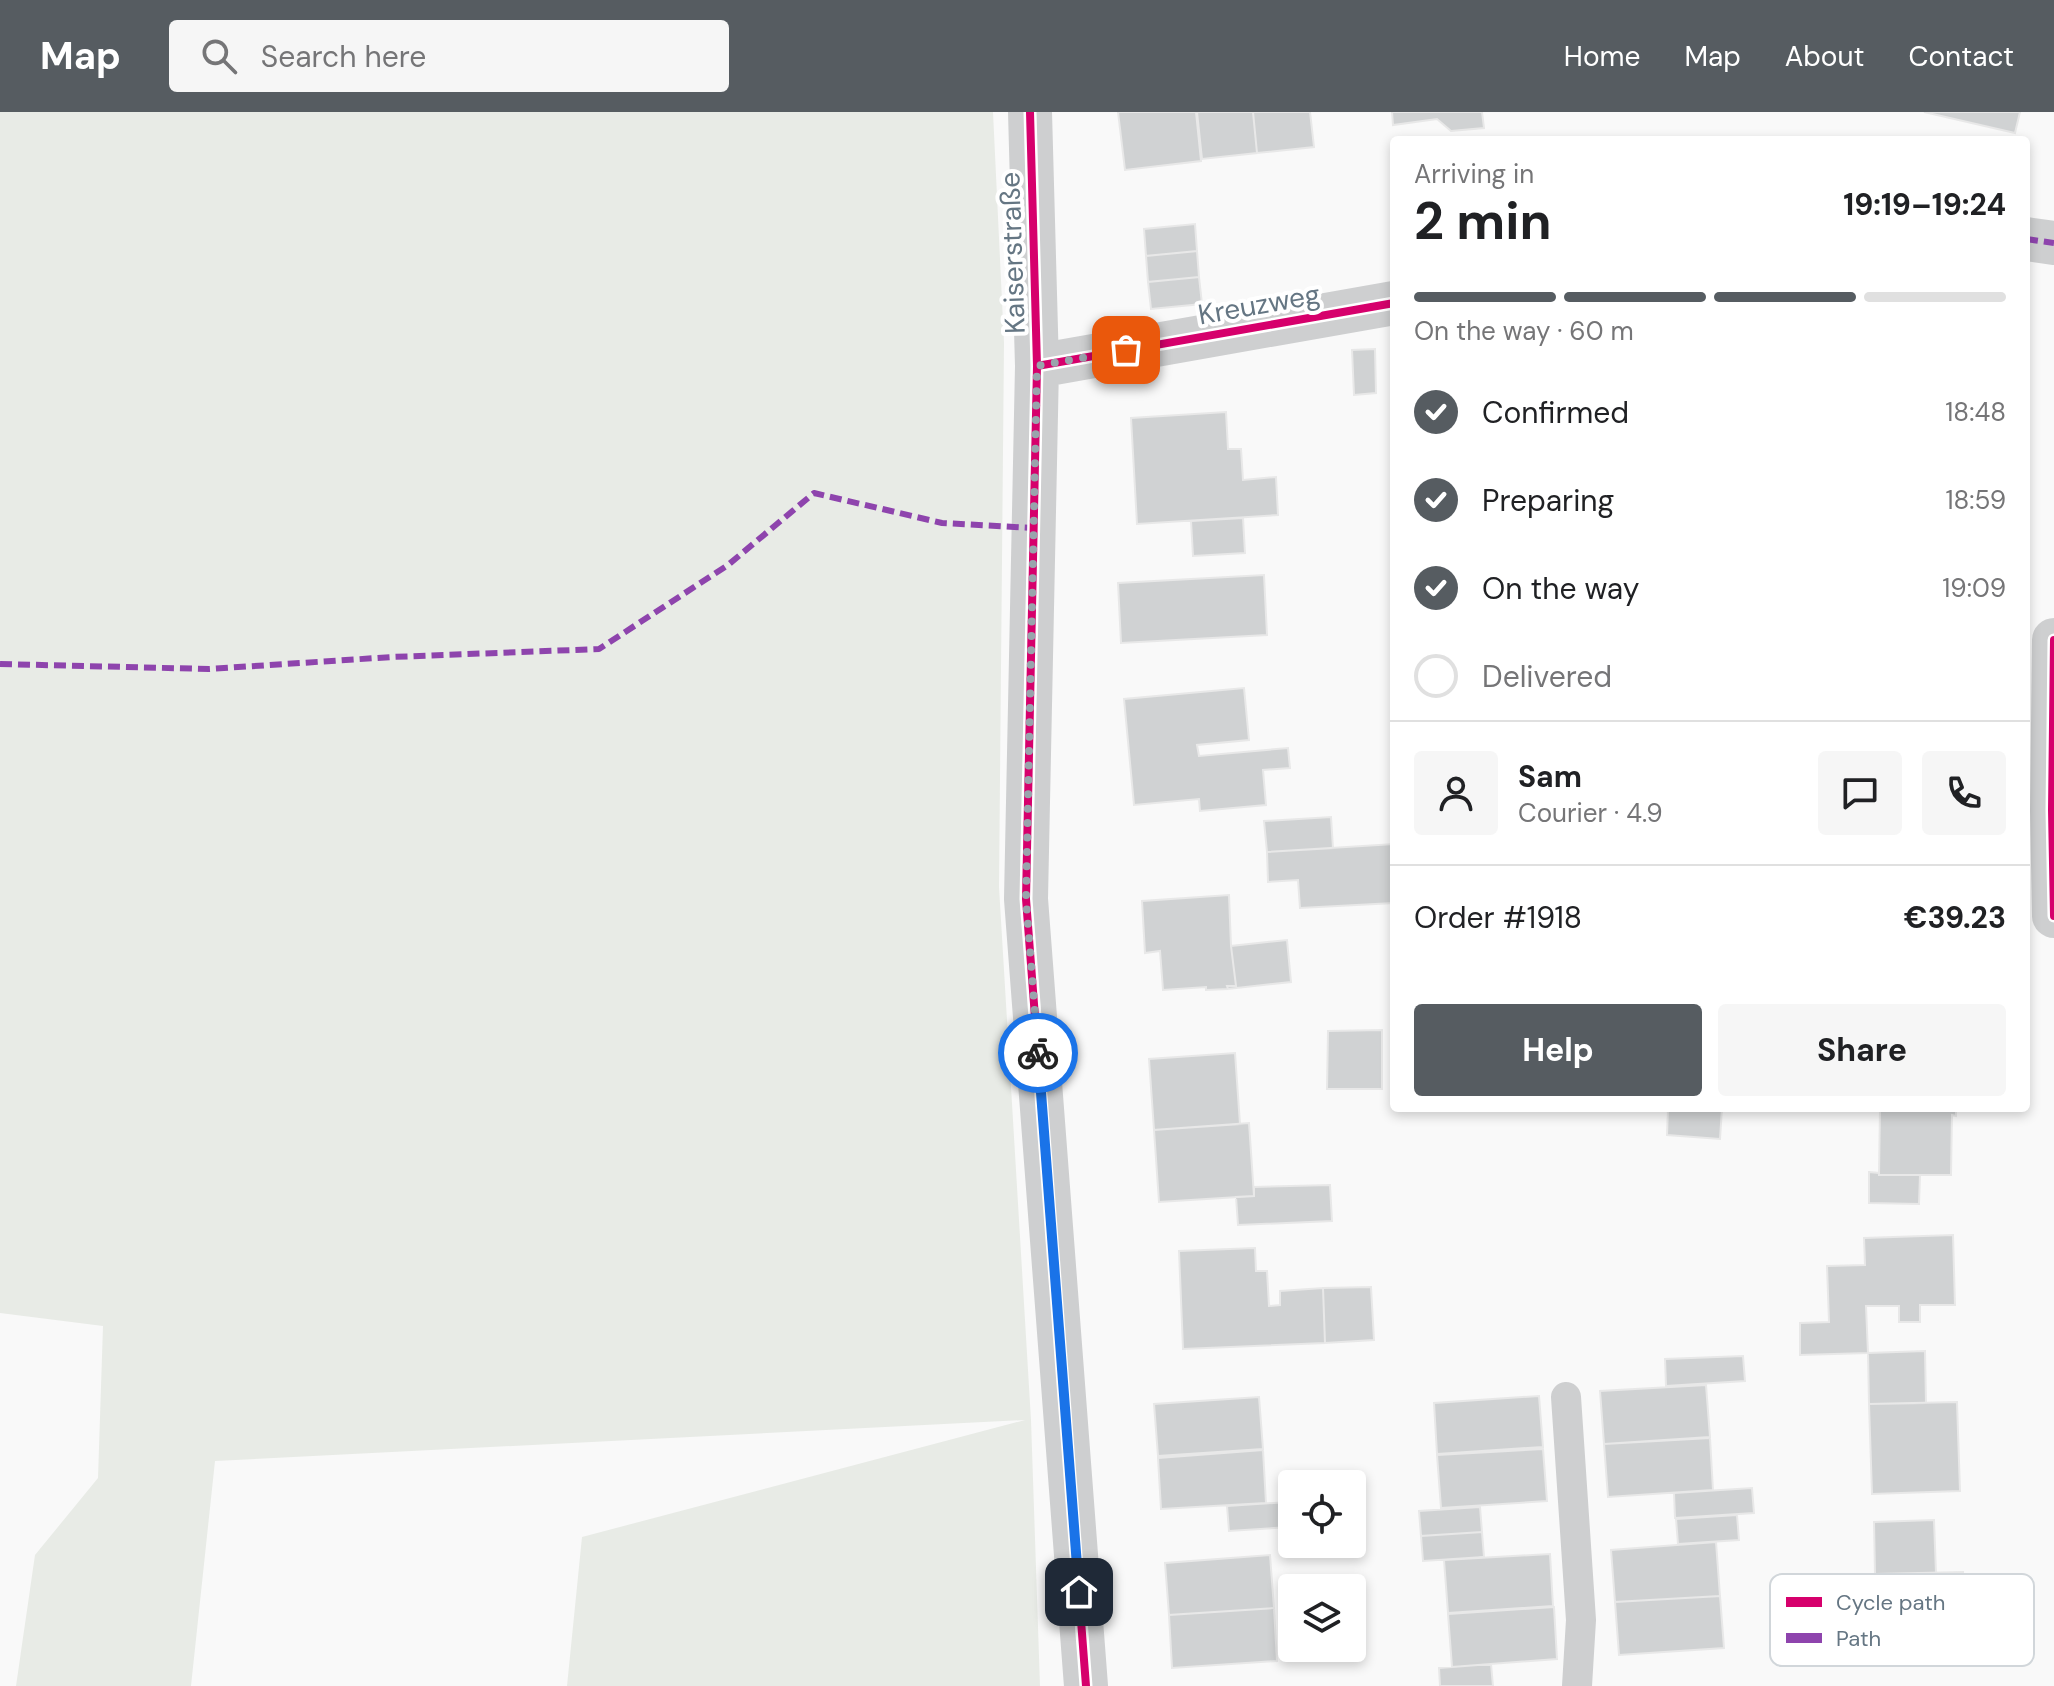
<!DOCTYPE html>
<meta charset="utf-8">
<style>
:root{--surface:#fff;--page:#f6f6f6;--text:#202124;--muted:#757577;--line:#e0e0e0;--accent:#565c61}
body{margin:0;font-family:"DM Sans",sans-serif;background:var(--page);color:var(--text);height:100vh;display:flex;flex-direction:column;font-size:30px;white-space:nowrap}
*{box-sizing:border-box;margin:0}
p{font-size:26px;color:var(--muted)}
.icon{flex:none;width:44px;height:44px;fill:none;stroke:currentColor;stroke-width:2;stroke-linecap:round;stroke-linejoin:round}
.map{position:relative;flex:1;overflow:hidden}
.details{position:absolute;left:1390px;top:24px;width:640px;height:976px;display:flex;flex-direction:column;background:var(--surface);border-radius:8px;box-shadow:0 4px 12px #0003}
.details>*{flex:none}
.tools{position:absolute;left:1278px;top:1358px;display:grid;gap:16px}
.tools a{display:grid;place-items:center;width:88px;height:88px;border-radius:8px;background:var(--surface);box-shadow:0 4px 12px #0003;font-size:40px}
.pin{position:absolute;display:grid;place-items:center;width:68px;height:68px;color:#fff;margin:-34px;border-radius:16px;box-shadow:0 4px 12px #0006}
.courier{position:absolute;display:grid;place-items:center;width:80px;height:80px;margin:-40px;border:6px solid #1a73e8;border-radius:50%;background:#fff;color:#222;box-shadow:0 2px 10px #0007}
.headline em{font-style:normal;font-weight:700}
.headline div{display:flex;flex-direction:column-reverse}
.headline{display:flex;align-items:center;justify-content:space-between;height:136px;padding:0 24px}
h1{font-size:52px;font-weight:700;line-height:60px}
.bar{display:grid;grid-template-columns:repeat(4,1fr);gap:12px 8px;align-content:center;height:96px;padding:0 24px}
.bar i{height:10px;border-radius:6px;background:var(--line)}
.bar .on{background:var(--accent)}
.bar p{grid-column:span 4}
.line{display:flex;align-items:center;gap:20px;padding:0 24px;border-top:2px solid var(--line)}
.line div{flex:1}
.round{display:grid;place-items:center;flex:none;width:84px;height:84px;border-radius:8px;background:var(--page)}
ol{padding:0 24px;list-style:none}
li{display:flex;align-items:center;gap:24px;height:88px}
li p{margin-inline-start:auto}
li .icon{padding:8px;border-radius:50%;background:var(--accent);color:#fff;stroke-width:4}
li:last-child{color:var(--muted)}
li i{width:44px;height:44px;border:4px solid var(--line);border-radius:50%}
.cta{display:flex;gap:16px;margin-top:auto;padding:16px 24px}
.cta a{flex:1;height:92px;border-radius:8px;background:var(--accent);color:#fff;font-size:32px;font-weight:700;line-height:92px;text-align:center}
.cta a+a{background:var(--page);color:var(--text)}
header{display:flex;align-items:center;gap:48px;box-sizing:border-box;height:112px;padding:0 40px;background:var(--accent);color:#fff}
header strong{font-size:38px}
nav{display:flex;gap:44px;margin-inline-start:auto;font-size:28px}
.search{width:560px;height:72px;background:var(--page);display:flex;align-items:center;gap:20px;box-sizing:border-box;padding:0 28px;border-radius:8px;color:var(--muted);font-size:30px}
.map>svg:first-child{display:block}
</style>
<header>
<strong>Map</strong>
<div class="search"><svg class="icon" aria-label="search" viewBox="0 0 24 24"><circle cx="10" cy="10" r="6"/><path d="M15 15l6 6"/></svg>Search here</div>
<nav><a>Home</a><a>Map</a><a>About</a><a>Contact</a></nav>
</header>
<div class="map">
<svg width="2054" height="1574" viewBox="0 0 2054 1574">
<rect width="100%" height="100%" fill="#f9f9f9"/>
<path fill="#e8ebe6" d="M0 0H993L1004 231 999 775 1031 1308 1040 1574H567L582 1425 1025 1308 215 1349 191 1574H16L35 1443 98 1366 103 1214 0 1201Z"/>
<path fill="#d0d2d3" stroke="#e8e8e8" stroke-width="2" d="M1118 0H1196L1201 49 1125 58Z
M1197 0H1253L1257 41 1202 47Z
M1253 0H1310L1314 35 1257 41Z
M1392 0H1482L1484 16 1451 19 1437 7 1393 13Z
M1924 0H2020L2015 21Z
M1195 112 1197 139 1146 144 1144 117Z
M1197 139 1199 165 1148 170 1146 144Z
M1199 165 1202 192 1151 197 1148 170Z
M1375 237 1376 281 1354 283 1352 238Z
M1226 300 1228 337H1241L1243 368 1276 365 1278 403 1137 412 1131 306Z
M1243 406 1245 441 1193 444 1191 409Z
M1264 463 1267 523 1121 531 1118 471Z
M1244 576 1249 628 1197 633 1199 644 1288 636 1290 656 1263 658 1266 693 1200 699 1199 687 1134 693 1124 587Z
M1331 705 1333 736 1267 740 1264 709Z
M1394 732V791L1300 796 1298 768 1268 770 1267 740Z
M1229 783 1231 834 1236 874H1227L1228 877 1206 878V875L1163 878 1160 839 1145 841 1142 789Z
M1287 828 1291 870 1228 877 1227 874H1236L1231 834Z
M1382 918V977H1327L1328 919Z
M1235 941 1240 1012 1154 1018 1149 947Z
M1668 996H1722L1720 1027 1667 1023Z
M1880 996H1956V1004L1952 1003 1951 1063H1879Z
M1249 1011 1254 1084 1159 1090 1154 1018Z
M1869 1060 1879 1061V1063H1920L1919 1092 1869 1091Z
M1330 1073 1332 1109 1238 1113 1236 1085 1254 1084V1075Z
M1953 1123 1955 1193H1920V1210H1899V1194H1866L1868 1241 1800 1243V1211L1829 1210 1827 1154 1865 1153 1864 1126Z
M1255 1136 1256 1159H1267L1269 1194 1280 1193V1179L1323 1176 1325 1231 1183 1237 1179 1139Z
M1371 1175 1374 1228 1325 1231 1323 1176Z
M1925 1239 1926 1291 1869 1292 1868 1241Z
M1743 1244 1745 1269 1666 1274 1665 1247Z
M1706 1273 1710 1325 1604 1332 1600 1279Z
M1539 1284 1543 1335 1437 1342 1434 1291Z
M1259 1285 1263 1337 1158 1344 1154 1292Z
M1957 1290 1960 1379 1872 1382 1869 1292Z
M1710 1326 1713 1378 1608 1385 1604 1332Z
M1543 1337 1547 1389 1441 1396 1437 1343Z
M1263 1338 1266 1391 1161 1397 1158 1346Z
M1752 1376 1754 1401 1675 1406 1674 1381Z
M1288 1390 1290 1415 1229 1419 1227 1394Z
M1480 1395 1482 1420 1421 1424 1419 1399Z
M1737 1403 1739 1428 1678 1432 1676 1407Z
M1934 1408 1936 1461 1875 1462 1874 1410Z
M1482 1420 1484 1445 1423 1449 1421 1424Z
M1716 1430 1720 1484 1615 1490 1611 1438Z
M1550 1442 1553 1494 1448 1501 1444 1448Z
M1270 1443 1274 1496 1169 1503 1165 1451Z
M1963 1460 1965 1547 1878 1550 1875 1462Z
M1720 1484 1724 1536 1619 1543 1615 1490Z
M1554 1495 1557 1547 1452 1555 1448 1502Z
M1274 1496 1277 1549 1172 1556 1169 1503Z
M1491 1552 1493 1574H1440L1439 1556Z"/>
<g fill="none" stroke-linecap="round" stroke-linejoin="round">
<path stroke="#cecfd0" stroke-width="30" d="M1566 1285 1581 1508 1577 1574"/>
<path stroke="#cecfd0" stroke-width="44" d="M1030 0 1037 254 1026 787 1086 1574
M2026 127 2054 131
M1037 254 1394 191
M2054 528 2052 698 2054 804"/>
<path stroke="#8e44ad" stroke-width="6" stroke-dasharray="12 6" stroke-linecap="butt" d="M2026 127 2054 131
M0 552 209 557 392 545 599 537 728 453 814 381 942 411 1034 416"/>
<g stroke="#fff" stroke-width="13">
<path id="cycleway" d="M1030 0 1037 254 1026 787 1086 1574
M1037 254 1394 191
M2054 528 2052 698 2054 804"/>
</g>
<use href="#cycleway" stroke="#d6006c" stroke-width="8"/>
</g>
<g fill="none" stroke-linecap="round" stroke-linejoin="round">
<path stroke="#99a4ac" stroke-width="8" stroke-dasharray="0 14.4" d="M1038 941 1026 787 1037 254 1126 238"/>
<path stroke="#1a73e8" stroke-width="10" d="M1038 941 1079 1480"/>
</g>
<g text-anchor="middle" stroke-width="8" stroke-linejoin="round" paint-order="stroke">
<g font-size="28" fill="#657683" stroke="#fff">
<text transform="translate(1012 141) rotate(-92)" y="10">Kaiserstraße</text>
<text transform="translate(1259 192) rotate(-10)" y="10">Kreuzweg</text>
</g>
</g>
<rect x="1770" y="1462" width="264" height="92" rx="12" fill="#fff" stroke="#d1d6da" stroke-width="2"/>
<rect x="1786" y="1485" width="36" height="10" fill="#d6006c"/>
<rect x="1786" y="1521" width="36" height="10" fill="#8e44ad"/>
<g font-size="22" fill="#657683">
<text x="1836" y="1498">Cycle path</text>
<text x="1836" y="1534">Path</text>
</g>
</svg>
<div class="tools">
<a><svg class="icon" aria-label="locate" viewBox="0 0 24 24"><circle cx="12" cy="12" r="6"/><path d="M12 2v4M12 18v4M2 12h4M18 12h4"/></svg></a>
<a><svg class="icon" aria-label="layers" viewBox="0 0 24 24"><path d="M12 4l9 5-9 5-9-5zM3 14l9 5 9-5"/></svg></a>
</div>
<div class="pin" style="left:1126px;top:238px;background:#ea580c"><svg class="icon" aria-label="bag" viewBox="0 0 24 24"><path d="M5 8h14l-1 12H6zM9 8a3 3 0 0 1 6 0"/></svg></div>
<div class="pin" style="left:1079px;top:1480px;background:#1f2937"><svg class="icon" aria-label="home" viewBox="0 0 24 24"><path d="M3 11l9-7 9 7M6 9v11h12V9"/></svg></div>
<div class="courier" style="left:1038px;top:941px"><svg class="icon" aria-label="bike" viewBox="0 0 24 24"><circle cx="6" cy="16" r="4"/><circle cx="18" cy="16" r="4"/><path d="M6 16l4-8h5l3 8M10 8l3 8H6M13 5h3"/></svg></div>
<section class="details">
<div class="headline"><div><h1>2 min</h1><p>Arriving in</p></div><em>19:19–19:24</em></div>
<div class="bar"><i class="on"></i><i class="on"></i><i class="on"></i><i></i><p>On the way · 60 m</p></div>
<ol>
<li><svg class="icon" aria-label="check" viewBox="0 0 24 24"><path d="M5 12l5 5 9-10"/></svg>Confirmed<p>18:48</p></li>
<li><svg class="icon" aria-label="check" viewBox="0 0 24 24"><path d="M5 12l5 5 9-10"/></svg>Preparing<p>18:59</p></li>
<li><svg class="icon" aria-label="check" viewBox="0 0 24 24"><path d="M5 12l5 5 9-10"/></svg>On the way<p>19:09</p></li>
<li><i></i>Delivered</li>
</ol>
<div class="line" style="height:144px"><a class="round"><svg class="icon" aria-label="person" viewBox="0 0 24 24"><circle cx="12" cy="8" r="4"/><path d="M4 21q1-7 8-7t8 7"/></svg></a><div><b>Sam</b><p>Courier · 4.9</p></div><a class="round"><svg class="icon" aria-label="chat" viewBox="0 0 24 24"><path d="M4 5h16v11H9l-5 4z"/></svg></a><a class="round"><svg class="icon" aria-label="phone" viewBox="0 0 24 24"><path d="M5 4h4l2 5-3 2q2 4 5 5l2-3 5 2v4C11 20 4 13 5 4z"/></svg></a></div>
<div class="line" style="height:104px"><div>Order #1918</div><b>€39.23</b></div>
<div class="cta"><a>Help</a><a>Share</a></div>
</section>
</div>
